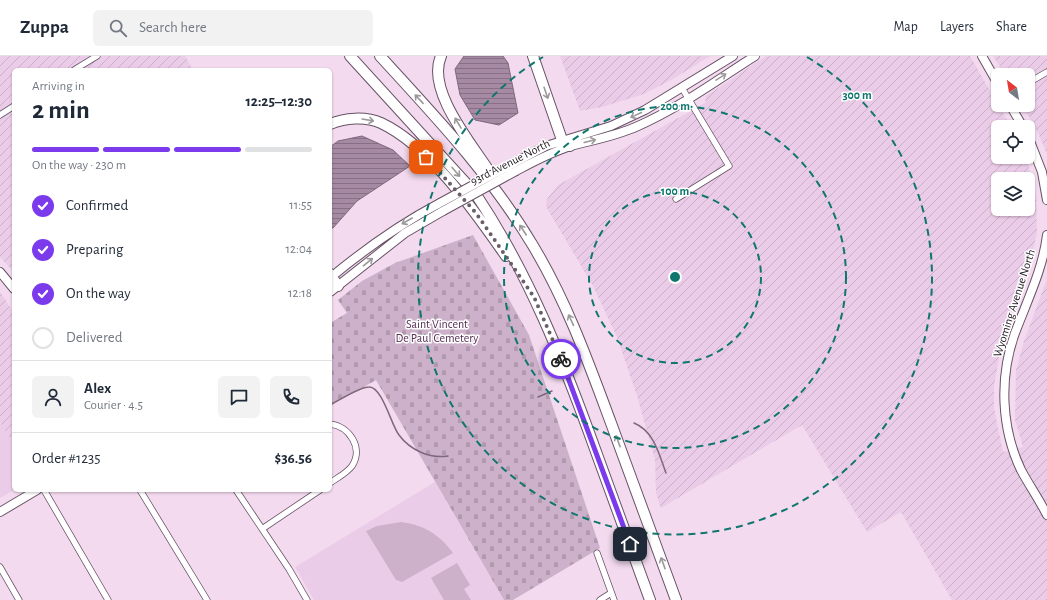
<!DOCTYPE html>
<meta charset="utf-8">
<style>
:root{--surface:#fff;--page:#f2f2f3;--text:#1f2937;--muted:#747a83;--line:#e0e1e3;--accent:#7c3aed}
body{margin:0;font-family:"Alegreya Sans",sans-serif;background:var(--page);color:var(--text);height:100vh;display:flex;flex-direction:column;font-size:15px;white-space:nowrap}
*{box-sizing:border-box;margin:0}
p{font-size:13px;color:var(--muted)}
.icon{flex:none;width:22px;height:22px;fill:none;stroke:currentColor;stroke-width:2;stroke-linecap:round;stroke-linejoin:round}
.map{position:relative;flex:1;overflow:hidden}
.drawer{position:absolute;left:12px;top:12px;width:320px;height:424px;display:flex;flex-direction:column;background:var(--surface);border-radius:6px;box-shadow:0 1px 3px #0004}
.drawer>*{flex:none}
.needle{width:26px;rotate:329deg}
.controls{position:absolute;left:991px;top:12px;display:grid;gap:8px}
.controls a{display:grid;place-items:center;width:44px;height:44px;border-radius:6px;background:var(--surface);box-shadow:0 1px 3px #0004;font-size:20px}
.pin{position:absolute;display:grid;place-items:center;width:34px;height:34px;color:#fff;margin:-17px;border-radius:8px;box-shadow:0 2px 6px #0006}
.courier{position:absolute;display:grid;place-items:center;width:40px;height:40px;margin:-20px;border:3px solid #7c3aed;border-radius:50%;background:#fff;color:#222;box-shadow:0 1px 5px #0007}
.head em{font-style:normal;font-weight:700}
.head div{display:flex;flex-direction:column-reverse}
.head{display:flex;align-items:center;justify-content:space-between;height:68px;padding:0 20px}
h1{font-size:26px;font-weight:700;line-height:30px}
.bar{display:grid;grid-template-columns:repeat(4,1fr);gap:6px 4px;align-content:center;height:48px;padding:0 20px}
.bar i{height:5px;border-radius:3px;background:var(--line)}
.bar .current{background:var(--accent)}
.bar p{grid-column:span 4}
.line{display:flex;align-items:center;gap:10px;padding:0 20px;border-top:1px solid var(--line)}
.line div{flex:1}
.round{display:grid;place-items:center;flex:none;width:42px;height:42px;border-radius:6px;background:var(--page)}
ol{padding:0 20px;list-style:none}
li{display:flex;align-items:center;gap:12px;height:44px}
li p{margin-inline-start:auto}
li .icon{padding:4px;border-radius:50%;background:var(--accent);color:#fff;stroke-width:4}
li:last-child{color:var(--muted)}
li i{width:22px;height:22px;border:2px solid var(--line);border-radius:50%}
header{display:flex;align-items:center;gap:24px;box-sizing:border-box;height:56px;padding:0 20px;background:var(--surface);border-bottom:1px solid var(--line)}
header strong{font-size:19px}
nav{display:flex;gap:22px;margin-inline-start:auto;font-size:14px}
.search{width:280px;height:36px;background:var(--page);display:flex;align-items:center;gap:10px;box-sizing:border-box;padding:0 14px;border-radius:6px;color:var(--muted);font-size:15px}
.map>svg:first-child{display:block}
</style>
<header>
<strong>Zuppa</strong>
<div class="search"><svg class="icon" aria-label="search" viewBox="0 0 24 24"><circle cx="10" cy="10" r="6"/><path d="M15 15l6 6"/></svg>Search here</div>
<nav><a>Map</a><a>Layers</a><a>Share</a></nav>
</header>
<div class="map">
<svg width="1047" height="544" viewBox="0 0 1047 544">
<defs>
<pattern id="industrial-furrows" width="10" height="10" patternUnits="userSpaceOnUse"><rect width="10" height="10" fill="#ebcce8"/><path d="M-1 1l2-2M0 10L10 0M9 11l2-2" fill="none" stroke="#c9afc7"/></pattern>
<pattern id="cemetery-stones" width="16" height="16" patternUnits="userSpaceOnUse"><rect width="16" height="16" fill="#cdb1ca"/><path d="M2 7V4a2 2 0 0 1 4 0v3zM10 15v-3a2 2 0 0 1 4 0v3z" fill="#b098ad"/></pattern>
<pattern id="water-rules" width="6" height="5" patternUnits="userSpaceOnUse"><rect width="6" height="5" fill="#a68aa3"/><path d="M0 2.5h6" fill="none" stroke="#877084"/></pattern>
</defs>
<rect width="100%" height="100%" fill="#f3daef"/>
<path fill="#ebcce8" d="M0 366 14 390V434L0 442Z
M435 426 504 544H314L295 511Z"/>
<path fill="url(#industrial-furrows)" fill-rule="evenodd" d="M0 0H185L193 14H14V216L0 201Z
M560 0H710L673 23 644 38 602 51 580 55Z
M766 0H970L1011 71H998V101H1026L1036 139 1037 177 1029 211 1002 284 994 330V352L1003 396 1023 391 1015 364 1016 314 1024 285 1047 223V544H952L901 456 867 476 802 369 661 452 656 437 655 404 637 340 617 281 593 230 548 154 546 150 547 143 558 129 705 47 706 40ZM998 123H1028V153H998Z
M993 0H1047V98L1038 77 1022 49H1028V19H1005Z
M0 236 14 257V390L0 366Z"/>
<path fill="url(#cemetery-stones)" d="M473 179 529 279 600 492 513 544H504L376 324 330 350V267L347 257 338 244 362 225 395 207Z"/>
<path fill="#cdb1ca" d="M401 466C424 469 439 478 453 497L402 526 396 524 366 475 377 470Z
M457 507 470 529 464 533 471 544H444L431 522Z"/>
<path fill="url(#water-rules)" stroke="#7e687c" d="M464 0H503L508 7 518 57 499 69 475 64 460 39 455 13Z
M362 80 393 94 410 110 357 145 333 172H330V91L338 85Z"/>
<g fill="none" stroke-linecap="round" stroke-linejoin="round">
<path stroke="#7e687c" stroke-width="1.5" d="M538 341 552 335
M330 349C340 344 359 331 369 331 382 330 392 371 399 379 410 394 430 403 448 400
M634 367C654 375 659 398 666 417"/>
<g stroke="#675265" stroke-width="7">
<path id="street" d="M74 14 97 0
M1028 27 1047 16
M0 59 14 50
M676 143 729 110 682 32
M330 368C349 370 364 392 352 410 347 417 337 422 330 427
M44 434 108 544
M140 434 207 544
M236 434 289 513 307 544
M262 473 320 434
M597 497 614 544
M0 511 19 544
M600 544 611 537"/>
</g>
<g stroke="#675265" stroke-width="10">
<path id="secondary" d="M982 0 998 28
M1010 49 1023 71
M1028 80 1042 116 1047 144
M512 108 546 90 611 70 645 54 733 0
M516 115C533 106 551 96 571 90 593 84 616 80 638 70 679 52 717 24 755 0
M1047 179C1043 213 1027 245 1015 277 999 321 1001 372 1021 414 1029 429 1039 443 1047 459
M0 216 14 233
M330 222C365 193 400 168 440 147
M330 236 405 177 443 155
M0 456 37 434"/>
</g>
<g stroke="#675265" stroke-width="12">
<path id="highway" d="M350 0 475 137C528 216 563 304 595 393 614 444 632 494 650 544
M380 0C435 60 490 118 532 188 566 244 588 305 611 367 633 426 654 485 676 544
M441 0C426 34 471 87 489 115
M533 0 562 84 570 90
M330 68C345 62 365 60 381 67 430 90 475 156 506 200
M330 218 338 230"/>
</g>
<use href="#street" stroke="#fff" stroke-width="5.5"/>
<use href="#secondary" stroke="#fff" stroke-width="8"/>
<use href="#highway" stroke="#fff" stroke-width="10"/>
<g stroke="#675265" stroke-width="10" stroke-linecap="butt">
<path id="secondary-bridge" d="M440 147 512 108
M443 155 516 115"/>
</g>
<use href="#secondary-bridge" stroke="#fff" stroke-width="8"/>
</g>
<defs><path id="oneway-shaft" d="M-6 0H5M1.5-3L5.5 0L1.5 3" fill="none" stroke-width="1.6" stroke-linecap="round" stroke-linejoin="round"/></defs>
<g stroke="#9c989b">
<use href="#oneway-shaft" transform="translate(721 21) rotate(-32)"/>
<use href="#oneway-shaft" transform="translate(546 37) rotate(71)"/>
<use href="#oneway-shaft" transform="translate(419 43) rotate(-133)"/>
<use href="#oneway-shaft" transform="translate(636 59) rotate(155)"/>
<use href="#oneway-shaft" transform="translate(368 64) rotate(10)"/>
<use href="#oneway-shaft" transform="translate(458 67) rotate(-121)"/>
<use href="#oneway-shaft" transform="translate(590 85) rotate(-14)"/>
<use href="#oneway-shaft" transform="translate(456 116) rotate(49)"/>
<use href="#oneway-shaft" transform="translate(407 165) rotate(150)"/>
<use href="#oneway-shaft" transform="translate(523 174) rotate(-123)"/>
<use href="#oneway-shaft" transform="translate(368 206) rotate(-39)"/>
<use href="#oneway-shaft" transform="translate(571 264) rotate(-115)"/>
<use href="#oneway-shaft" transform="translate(618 385) rotate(-110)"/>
<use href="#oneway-shaft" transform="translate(663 507) rotate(-110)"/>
</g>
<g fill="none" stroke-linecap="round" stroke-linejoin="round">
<path stroke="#6b5d69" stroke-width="4" stroke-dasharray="0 7.2" d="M426 101 476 157 534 241 561 303"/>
<path stroke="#7c3aed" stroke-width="5" d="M561 303 630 488"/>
</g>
<g fill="none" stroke="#0f766e" stroke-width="2" stroke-dasharray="7 5">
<circle cx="675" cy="221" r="86"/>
<circle cx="675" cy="221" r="171"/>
<path d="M807 1A257 257 0 1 1 543 1"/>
</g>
<g text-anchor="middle" stroke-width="3" stroke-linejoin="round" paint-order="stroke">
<g font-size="12" fill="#221921" stroke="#fff">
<text transform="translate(510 106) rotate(-27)" y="4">93rd Avenue North</text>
<text transform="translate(1014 247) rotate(-72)" y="4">Wyoming Avenue North</text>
</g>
<g font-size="12" fill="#552d52" stroke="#fff">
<text x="437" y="272">Saint Vincent<tspan x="437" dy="14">De Paul Cemetery</tspan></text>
</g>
</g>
<circle cx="675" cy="221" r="6" fill="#0f766e" stroke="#fff" stroke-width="2"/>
<g font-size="12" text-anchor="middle" font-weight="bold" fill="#0f766e" stroke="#fff" stroke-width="3" stroke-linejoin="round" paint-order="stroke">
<text x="857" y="43">300 m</text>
<text x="675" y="54">200 m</text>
<text x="675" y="139">100 m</text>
</g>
</svg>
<div class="controls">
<a><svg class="needle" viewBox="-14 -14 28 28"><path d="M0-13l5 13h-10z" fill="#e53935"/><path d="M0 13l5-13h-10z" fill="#747a83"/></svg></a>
<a><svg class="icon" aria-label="locate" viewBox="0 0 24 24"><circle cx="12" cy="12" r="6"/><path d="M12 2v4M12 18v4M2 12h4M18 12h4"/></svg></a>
<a><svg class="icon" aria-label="layers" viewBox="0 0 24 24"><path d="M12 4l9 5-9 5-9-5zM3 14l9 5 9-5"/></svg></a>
</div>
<div class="pin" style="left:426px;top:101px;background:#ea580c"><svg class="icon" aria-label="bag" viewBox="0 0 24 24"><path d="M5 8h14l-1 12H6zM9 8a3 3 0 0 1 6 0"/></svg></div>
<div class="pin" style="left:630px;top:488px;background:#1f2937"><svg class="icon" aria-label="home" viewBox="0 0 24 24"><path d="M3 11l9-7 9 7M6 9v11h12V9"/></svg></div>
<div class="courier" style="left:561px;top:303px"><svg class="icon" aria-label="bike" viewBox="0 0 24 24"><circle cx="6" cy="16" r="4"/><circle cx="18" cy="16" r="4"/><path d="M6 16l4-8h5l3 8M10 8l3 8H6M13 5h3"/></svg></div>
<section class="drawer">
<div class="head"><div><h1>2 min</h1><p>Arriving in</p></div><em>12:25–12:30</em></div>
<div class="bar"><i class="current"></i><i class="current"></i><i class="current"></i><i></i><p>On the way · 230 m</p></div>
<ol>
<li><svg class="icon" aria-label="check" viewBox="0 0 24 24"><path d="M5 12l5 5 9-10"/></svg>Confirmed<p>11:55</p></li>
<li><svg class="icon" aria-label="check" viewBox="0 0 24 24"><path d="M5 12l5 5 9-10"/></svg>Preparing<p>12:04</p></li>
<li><svg class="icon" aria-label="check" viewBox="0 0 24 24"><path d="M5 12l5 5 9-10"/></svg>On the way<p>12:18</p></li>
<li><i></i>Delivered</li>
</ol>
<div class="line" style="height:72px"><a class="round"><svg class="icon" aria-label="person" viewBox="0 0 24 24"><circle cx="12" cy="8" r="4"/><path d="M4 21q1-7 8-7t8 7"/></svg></a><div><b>Alex</b><p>Courier · 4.5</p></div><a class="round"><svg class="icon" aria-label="chat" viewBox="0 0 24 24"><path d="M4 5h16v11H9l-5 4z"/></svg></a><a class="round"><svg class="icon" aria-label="phone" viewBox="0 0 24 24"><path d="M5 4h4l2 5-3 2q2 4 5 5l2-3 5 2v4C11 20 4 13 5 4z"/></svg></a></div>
<div class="line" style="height:52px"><div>Order #1235</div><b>$36.56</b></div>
</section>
</div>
